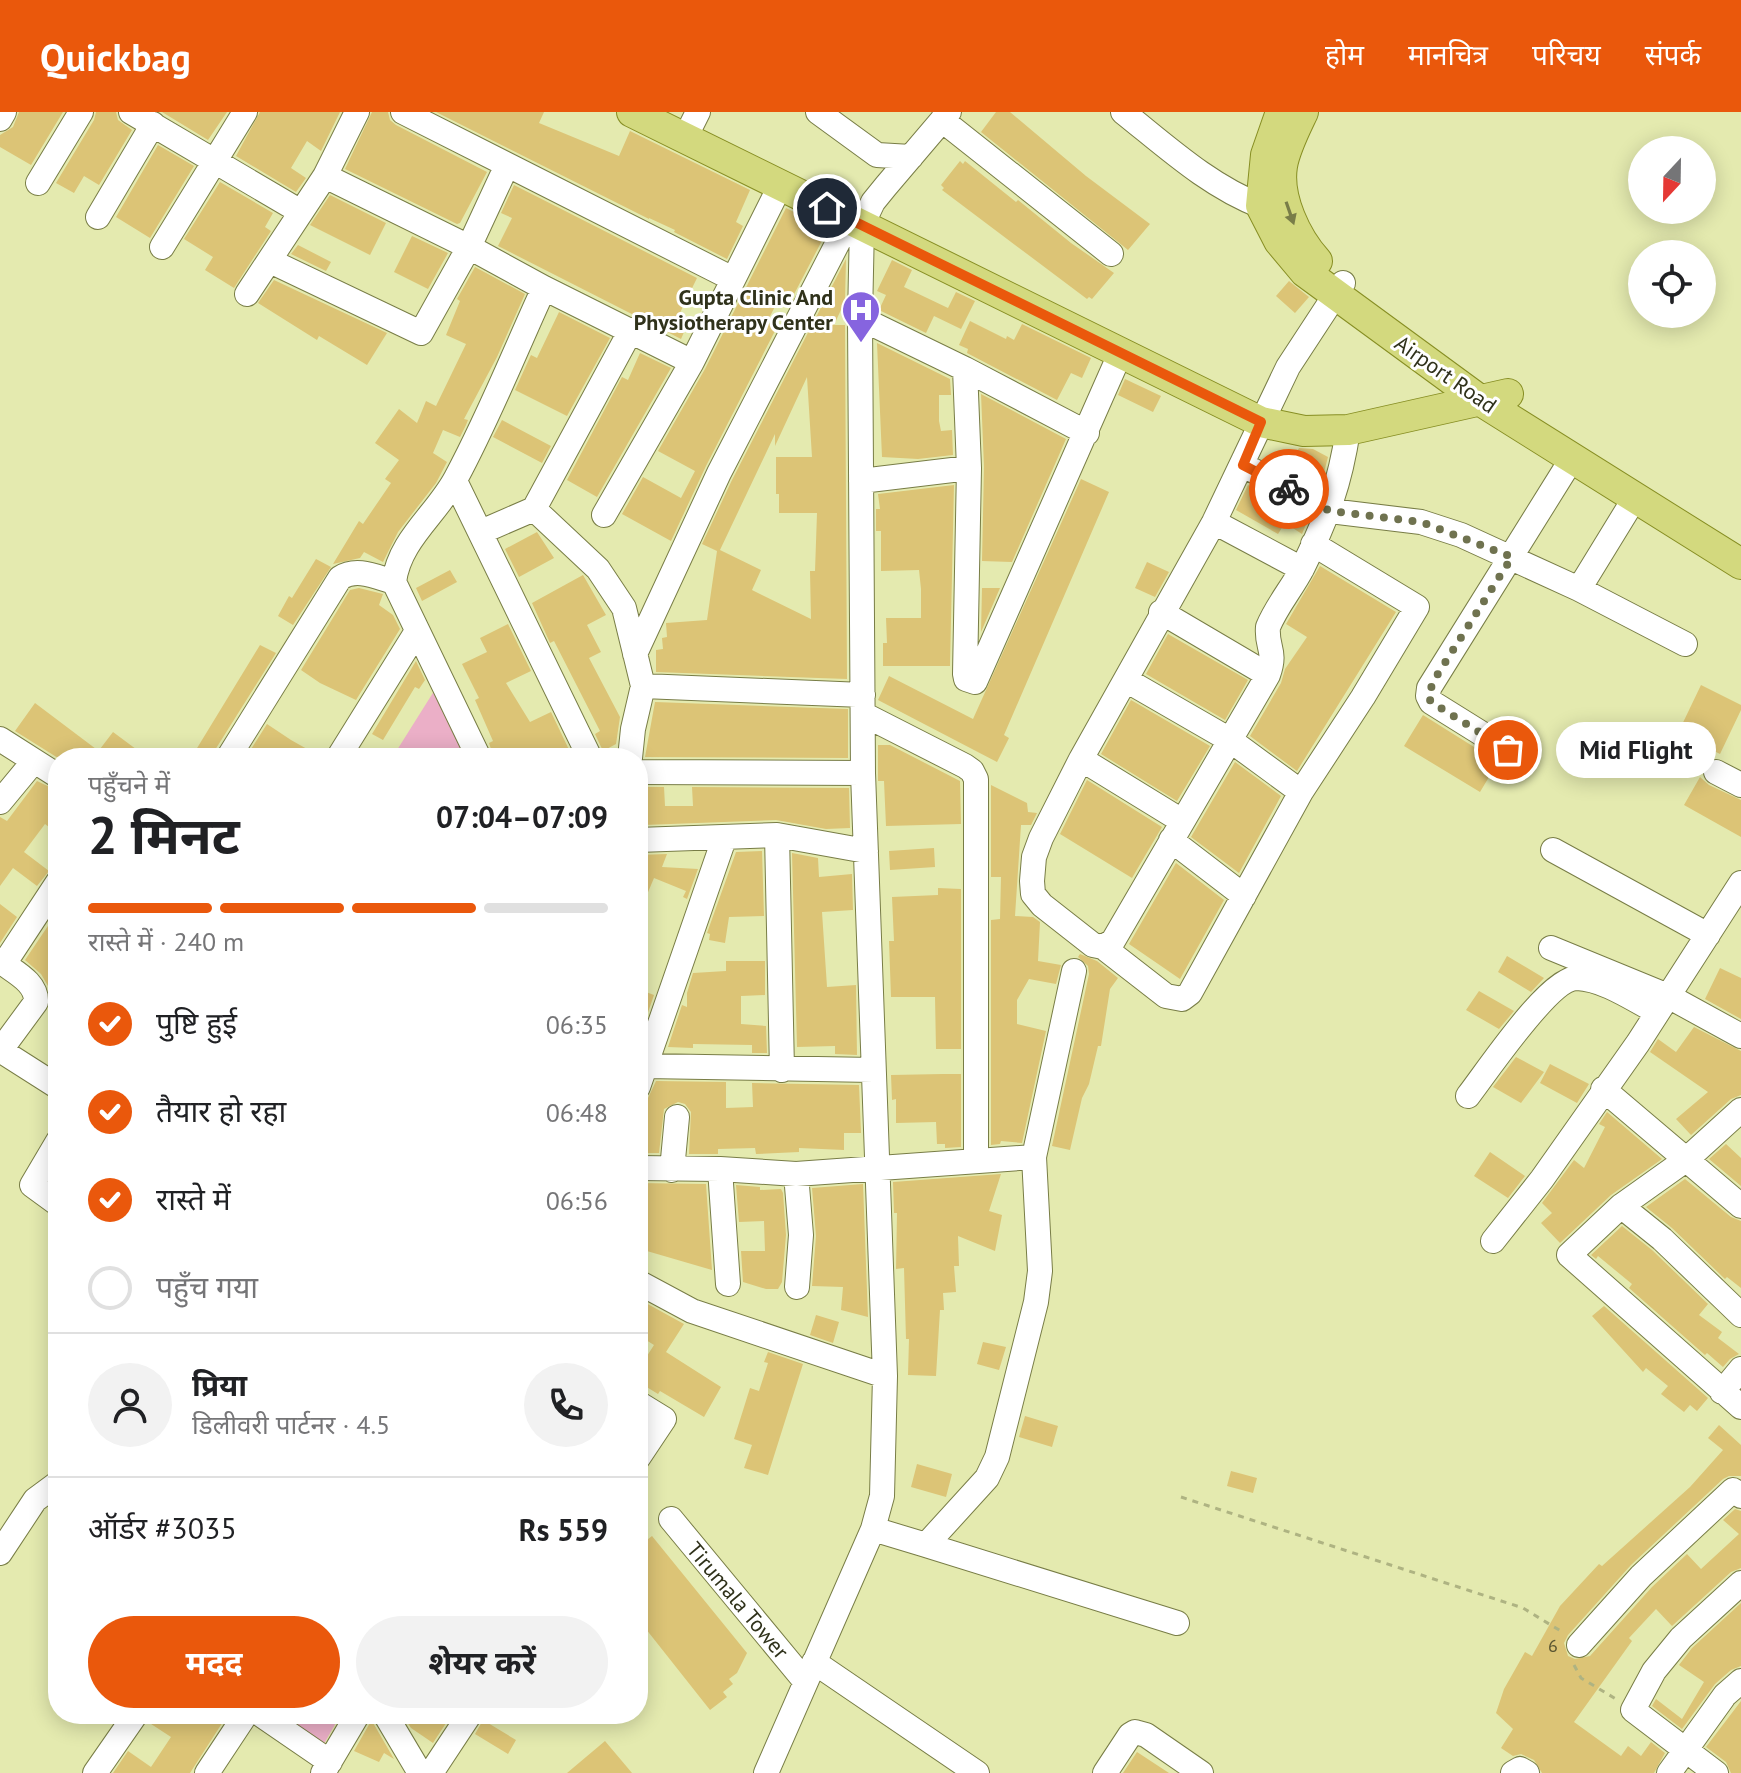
<!DOCTYPE html>
<html lang="hi">
<meta charset="utf-8">
<style>
:root{--surface:#fff;--page:#f2f2f2;--text:#202124;--muted:#757577;--line:#e0e0e0;--accent:#ea580c}
body{margin:0;font-family:"PT Sans","Noto Sans Devanagari",sans-serif;background:var(--page);color:var(--text);height:100vh;display:flex;flex-direction:column;font-size:30px;white-space:nowrap}
*{box-sizing:border-box;margin:0}
p{font-size:26px;color:var(--muted)}
.icon{flex:none;width:44px;height:44px;fill:none;stroke:currentColor;stroke-width:2;stroke-linecap:round;stroke-linejoin:round}
.map{position:relative;flex:1;overflow:hidden}
.drawer{position:absolute;left:48px;top:636px;width:600px;height:976px;display:flex;flex-direction:column;background:var(--surface);border-radius:32px;box-shadow:0 4px 20px #0003}
.drawer>*{flex:none}
.needle{width:52px;rotate:202deg}
.fabs{position:absolute;left:1628px;top:24px;display:grid;gap:16px}
.fabs a{display:grid;place-items:center;width:88px;height:88px;border-radius:50%;background:var(--surface);box-shadow:0 4px 20px #0003;font-size:40px}
.pin{position:absolute;display:grid;place-items:center;width:68px;height:68px;color:#fff;margin:-34px;border:4px solid #fff;border-radius:50%;box-shadow:0 2px 8px #0007}
.courier{position:absolute;display:grid;place-items:center;width:80px;height:80px;margin:-40px;border:6px solid #ea580c;border-radius:50%;background:#fff;color:#222;box-shadow:0 2px 10px #0007}
.bubble{position:absolute;height:56px;border-radius:28px;background:var(--surface);box-shadow:0 4px 20px #0003;font-size:26px;font-weight:700;line-height:56px;text-align:center}
.overview em{font-style:normal;font-weight:700}
.overview div{display:flex;flex-direction:column-reverse}
.overview{display:flex;align-items:center;justify-content:space-between;height:136px;padding:0 40px}
h1{font-size:52px;font-weight:700;line-height:60px}
.bar{display:grid;grid-template-columns:repeat(4,1fr);gap:12px 8px;align-content:center;height:96px;padding:0 40px}
.bar i{height:10px;border-radius:6px;background:var(--line)}
.bar .selected{background:var(--accent)}
.bar p{grid-column:span 4}
.line{display:flex;align-items:center;gap:20px;padding:0 40px;border-top:2px solid var(--line)}
.line div{flex:1}
.round{display:grid;place-items:center;flex:none;width:84px;height:84px;border-radius:42px;background:var(--page)}
ol{padding:0 40px;list-style:none}
li{display:flex;align-items:center;gap:24px;height:88px}
li p{margin-inline-start:auto}
li .icon{padding:8px;border-radius:50%;background:var(--accent);color:#fff;stroke-width:4}
li:last-child{color:var(--muted)}
li i{width:44px;height:44px;border:4px solid var(--line);border-radius:50%}
.button{display:flex;gap:16px;margin-top:auto;padding:16px 40px}
.button a{flex:1;height:92px;border-radius:48px;background:var(--accent);color:#fff;font-size:32px;font-weight:700;line-height:92px;text-align:center}
.button a+a{background:var(--page);color:var(--text)}
header{display:flex;align-items:center;gap:48px;box-sizing:border-box;height:112px;padding:0 40px;background:var(--accent);color:#fff}
header strong{font-size:38px}
nav{display:flex;gap:44px;margin-inline-start:auto;font-size:28px}
.map>svg:first-child{display:block}
</style>
<header>
<strong>Quickbag</strong>
<nav><a>होम</a><a>मानचित्र</a><a>परिचय</a><a>संपर्क</a></nav>
</header>
<div class="map">
<svg width="1741" height="1661" viewBox="0 0 1741 1661">
<rect width="100%" height="100%" fill="#e4eaaf"/>
<path fill="#ebafc7" d="M436 576 471 646H392Z
M264 1602H341L321 1637Z"/>
<path fill="#dcc476" fill-rule="evenodd" d="M19 0H63L31 53 0 35V23L13 15Z
M96 0H116L118 8 132 18 99 73 84 64 74 81 56 71 94 8Z
M162 0H227L208 28Z
M260 0H340L321 39 307 29 291 56 306 66 296 80 236 44Z
M372 0H388L390 8 396 13 487 60 460 111 457 112 345 57Z
M436 0H544L539 11 619 44 630 19 750 78 736 110 743 114 727 147 674 120 675 118 649 106V107Z
M996 0H1010L1086 64 1150 112 1128 138 981 20Z
M158 33 194 54 150 126 116 105Z
M960 49 963 52 965 49 1016 90 1018 88 1071 131 1114 161 1092 187 1089 185 1087 187 942 78 944 76 941 73Z
M220 70 273 101 265 115 271 119 234 176 205 158 213 145 184 127Z
M514 73 697 166 674 213 685 218 681 227 498 134 512 106 501 101Z
M330 83 386 111 370 143 310 113Z
M786 96 828 117 790 190 780 185 767 210 777 215 706 354 671 429 622 402 643 365 681 386 695 359 658 339 705 257Z
M412 124 448 141 428 177 394 160Z
M298 133 331 150 326 159 291 142Z
M846 147 845 189 834 213H845L847 567 656 560V538L663 537 662 526 667 525 666 511 707 508 717 439 702 432 732 368ZM807 265 812 345H776V382H779V401H817L815 459H810L811 507 752 478 761 458 720 438 775 322V334Z
M892 148 912 158 904 175 948 196 956 180 975 189 961 217 934 204 926 221 879 198 886 183 877 179Z
M475 155 525 182 497 245 464 307 468 308 466 313 460 325 443 318 433 341 447 350 436 371 398 420 383 450 364 440 360 446 333 452 359 409 363 412 391 371 385 367 399 348 375 331 399 297 417 311 426 289 436 294 466 232 446 223 460 189 457 187Z
M274 168 387 221 367 253 319 224 317 228 258 191Z
M1289 169 1309 185 1295 201 1276 184Z
M559 200 610 226 567 304 515 278 530 245 531 243 537 246Z
M970 209 1006 227 1007 224 1014 228 1022 212 1091 246 1082 266 1071 261 1057 288 967 241 968 237 959 233Z
M877 231 950 267 951 283H939V309L941 319 952 318 953 343 918 347 882 345Z
M640 241 671 256 597 385 567 368 622 265 628 268Z
M1125 267 1161 284 1153 300 1118 283Z
M981 282 1066 327 1012 450 982 449 984 355Z
M502 308 551 334 542 351 493 325Z
M1299 336 1313 337 1328 345 1320 376 1286 359Z
M1081 367 1109 380 1004 623 1009 626 997 650 878 588 889 564 973 607Z
M954 373 950 554H883V531H887L886 506H921V477L919 458 881 459V419H876V397H880L878 382Z
M1248 373 1309 405 1302 422 1285 411 1278 422 1236 398Z
M537 420 554 446 519 465 505 437Z
M316 447 331 455 293 513 278 504 289 484 292 486Z
M1147 450 1169 460 1155 485 1135 476Z
M1320 454 1396 500 1297 659 1250 624 1281 571 1285 557 1307 525 1286 512Z
M450 458 457 470 422 489 416 476Z
M583 463 606 503 587 513 601 540 589 546 620 605 616 632 603 639 595 622 600 619 554 529 550 531 532 491Z
M359 476 383 482 379 493 393 503 400 517 356 588 320 571 301 558 350 478Z
M982 476H1000L981 520Z
M508 512 531 559 506 571 530 610 551 600 573 646H494L489 631 493 629 475 588 479 586 462 552 487 540 480 526Z
M1168 522 1248 568 1225 608 1146 562Z
M260 533 276 541 215 638 213 646H191Z
M416 549 425 568 419 577 415 575 383 628 372 622Z
M1701 573 1741 593V598L1720 642 1678 621Z
M1131 588 1210 634 1177 689 1101 642Z
M655 590 848 597V646L645 645Z
M35 591 96 637 90 646H58L15 619Z
M1423 603 1498 650 1480 680 1404 634Z
M267 612 291 628 323 646H256L248 642Z
M113 620 148 646H112L100 637Z
M878 633H890L960 669 961 712 886 714 884 669H878Z
M1235 650 1281 684 1239 761 1191 725Z
M1700 665 1709 673 1741 688V725L1684 693Z
M1087 668 1162 715 1132 766 1060 722Z
M37 669 58 679V722L45 712 24 740 49 759 37 774 13 756 0 774V705L7 709Z
M991 673 1027 691 1028 700 1037 701 1031 713H1021L1015 804 1033 805 1040 810 1038 849 1061 853 1056 872 1029 867 1017 888V912L1046 919 1022 1031 1001 1029 1000 1032 991 1033V808L1000 807 1001 765H991Z
M641 675H664L665 694H693L692 675 849 676 850 716 826 717 776 708 644 713Z
M934 736 935 755 890 758 889 739Z
M762 739 764 804 729 805 725 831 709 828 710 822 707 821 736 740Z
M792 741 818 746 819 765 852 762 853 798 822 800 827 875 856 873 857 943 835 942V934L797 935Z
M667 742 662 755 698 757 687 787 683 785 686 779 654 766 638 804V743Z
M1176 751 1224 788 1180 867 1129 832Z
M938 776 961 777V937H936L935 885H891L889 829H894L892 785 938 783Z
M0 792 17 805 0 831Z
M58 799V860L48 874 41 862 25 848Z
M1080 842 1097 849 1118 866 1110 877 1101 934H1098L1089 972 1082 986 1070 1038 1052 1034 1089 862 1088 854 1078 845Z
M1507 844 1544 866 1531 880 1498 860Z
M726 849H765V883L741 884V912L766 914 767 941H752V933L693 932V936L668 935 682 893 687 895V881L693 861 726 859Z
M1720 856 1741 866V907L1705 887Z
M638 877 654 883 638 929Z
M1479 879 1514 899 1499 917 1466 898Z
M1694 915 1741 939V983L1731 987 1691 1023 1676 1007 1708 980 1650 940 1658 927 1676 940Z
M1516 945 1544 960 1521 991 1493 975Z
M1550 952 1589 972 1577 991 1540 971Z
M943 962H961V1035L945 1036V1032H937L936 1010 896 1011V987L892 988 891 963Z
M656 969 726 970V996L753 995 752 971 859 973 861 1021H844V1038L799 1036V1040L756 1042 755 1036 718 1037V1042H689L691 1000 685 992 678 990 664 997 659 1041H638V990L648 986Z
M1607 1000 1662 1047 1611 1083 1560 1131 1541 1111 1552 1101 1542 1091 1574 1048 1584 1056 1605 1015 1599 1012Z
M1726 1032 1741 1046V1074L1709 1047Z
M1490 1040 1525 1064 1508 1086 1474 1064Z
M1001 1062 989 1099 1002 1103 995 1139 958 1124 959 1154H954L956 1180 943 1181 944 1198H940L936 1264 908 1263 909 1227H906L904 1156 896 1157 897 1101H894L893 1070Z
M1685 1067 1731 1105 1741 1109V1176L1727 1165 1725 1167 1672 1116 1646 1095Z
M638 1071 706 1072 712 1158 640 1137 644 1124H638Z
M863 1072 868 1205 841 1198 843 1175 812 1174 816 1124 812 1076Z
M736 1073 760 1075V1078L781 1077 783 1081 786 1123 782 1170 778 1177H766L743 1170 741 1139H765L764 1109 739 1110Z
M1622 1114 1652 1138 1708 1192 1699 1203 1722 1220 1718 1226 1739 1242 1730 1247 1723 1255 1707 1241 1705 1243 1629 1176 1632 1172 1598 1144 1596 1147 1591 1143Z
M644 1190 684 1212 666 1240 721 1275 704 1305 660 1279 658 1282 645 1274 647 1270 638 1264V1258L654 1233 638 1223V1200Z
M1604 1194 1708 1286 1697 1299 1690 1293 1684 1300 1661 1282 1668 1274 1646 1256 1643 1260 1592 1204Z
M816 1203 839 1210 833 1231 810 1223Z
M983 1230 1006 1235 999 1258 977 1252Z
M768 1240 803 1252 768 1363 744 1356 752 1333 734 1327 750 1276 759 1279 768 1251 764 1250Z
M1025 1304 1058 1314 1052 1335 1019 1325Z
M1719 1313 1741 1333V1364H1729L1723 1367 1631 1453 1568 1523 1564 1531 1568 1544 1575 1547 1590 1544 1652 1475 1687 1442 1701 1457 1739 1422 1723 1408 1735 1397 1741 1399V1456L1731 1460 1672 1514 1656 1497 1629 1526 1632 1529 1574 1610 1621 1644 1628 1634 1641 1644 1651 1630 1665 1641 1654 1661H1542L1534 1648 1521 1642 1513 1644 1501 1636 1513 1617 1496 1601 1504 1577 1525 1540 1532 1544 1560 1494 1599 1452 1602 1454 1690 1375 1723 1338 1708 1326Z
M917 1352 952 1362 946 1385 911 1375Z
M1231 1359 1257 1366 1253 1381 1227 1374Z
M652 1424 747 1541 737 1561 729 1567 733 1572 723 1580 727 1585 710 1598 638 1507V1435Z
M1741 1491V1554L1731 1558 1715 1572 1682 1617 1652 1594 1656 1587 1682 1607 1704 1570 1679 1553 1692 1536Z
M1741 1589V1661H1731L1726 1650 1706 1635Z
M151 1602H165L179 1611 185 1602H228L190 1661H113L128 1639 151 1655 171 1625 148 1610Z
M408 1602H452L433 1631 411 1616 405 1607Z
M483 1608 516 1628 508 1642 475 1622Z
M371 1609H372L394 1647 384 1641 379 1650 354 1639Z
M605 1629 632 1661H567Z
M1137 1640 1169 1661H1123Z"/>
<g fill="none" stroke-linecap="round" stroke-linejoin="round">
<g stroke="#787d46" stroke-width="26">
<path id="minor" d="M131 0 301 100
M403 0 733 167
M818 0 877 43 911 45
M1123 0C1167 35 1209 74 1261 94
M0 7 4 0
M942 8 1111 142
M685 26 698 0
M325 64 469 135 544 176 692 250
M38 71 81 0
M98 105 153 12
M162 135 245 0
M270 149 421 221 469 135 507 53
M1343 171 1288 255 1214 410 1081 647 1041 726 1034 745 1032 769 1033 782 1042 793 1093 833 1103 835 1113 829 1268 563C1277 538 1266 536 1268 515 1277 493 1293 475 1303 455 1327 406 1340 372 1348 318
M247 182 325 64 357 0
M860 206 965 257 1087 321
M965 257 969 356 965 562 966 567 975 570 1120 242
M1243 353 1330 399 1421 410 1461 423 1579 477 1685 532
M455 369 590 646
M861 369 969 356
M534 397 631 218
M604 403 692 250 780 74
M1214 410 1302 457
M481 420 534 397 598 457 624 496 643 574 633 617 630 646
M1579 477 1636 384
M1161 500 1268 563
M635 542 719 361 850 107
M1126 568 1230 628 1301 680 1363 585 1417 495 1313 432
M643 574 863 583
M863 602 965 654 972 659 976 667V1048
M0 627 58 664
M1508 638 1431 590 1428 584 1429 576 1573 345
M228 646 340 466C357 455 376 465 394 470
M338 646 417 519
M479 646 394 470C399 428 437 402 456 366 489 305 515 239 544 176
M1081 647 1182 709
M638 660 863 661
M1716 660 1741 673
M0 690 34 649
M777 723 782 958
M638 728 777 723 866 739
M1171 728 1244 784
M1553 738 1708 823
M1103 835 1166 884 1182 887 1190 881 1301 680
M1551 836 1668 884 1741 924
M0 849 4 852 58 770
M0 938 58 975
M0 939 36 890C37 872 18 862 4 852
M646 954 873 958
M638 975 724 727
M1603 977 1741 1094
M1468 984C1486 961 1549 866 1577 866 1604 867 1634 888 1657 900
M1741 998 1687 1047 1621 1094 1569 1143 1741 1295
M58 1029 32 1073 58 1092
M638 1056 720 1057 796 1062 1034 1045
M720 1057 728 1172
M672 1058 677 1005
M796 1062 801 1123 797 1175
M1621 1094 1662 1127 1741 1203
M1493 1129 1542 1067 1638 931 1741 771
M638 1170 692 1199 885 1264
M1722 1280 1741 1257
M638 1291 664 1307 638 1346
M671 1407 805 1569
M873 1417 926 1433 987 1366 997 1345 1036 1190 1040 1159 1034 1045 1074 859
M926 1433 1177 1511
M0 1441 35 1388 58 1371
M1579 1533 1641 1464 1733 1378 1741 1384
M814 1550 977 1661
M260 1602 330 1650
M385 1602 420 1661
M95 1661 136 1602
M207 1661 246 1602
M323 1661 358 1602
M431 1661 470 1602
M766 1661 873 1417 882 1384 885 1264 863 661 860 206 862 113 873 90 886 74 949 0
M1105 1661 1130 1623 1135 1620 1146 1623 1201 1661
M1513 1661 1520 1657 1527 1661
M1669 1661 1725 1583 1741 1569
M1716 1661 1633 1598 1654 1559 1681 1526 1741 1471"/>
</g>
<g stroke="#878e23" stroke-width="32">
<path id="major" d="M632 0 1261 310 1304 319 1348 318 1508 282
M1281 0 1266 43 1261 94 1279 129 1305 160 1481 289 1741 452
M1303 0C1295 17 1285 36 1282 54 1277 86 1296 126 1317 149"/>
</g>
<path stroke="#aeb382" stroke-width="3" stroke-dasharray="6 6" stroke-linecap="butt" d="M1181 1385 1523 1496 1564 1521
M1574 1553 1581 1566 1616 1587"/>
<use href="#minor" stroke="#fff" stroke-width="24"/>
<use href="#major" stroke="#d3d97e" stroke-width="30"/>
</g>
<defs><path id="oneway-solid" d="M-6-.8H1V-3.2L6.5 0L1 3.2V.8H-6Z" transform="scale(2)"/></defs>
<use fill="#797d48" href="#oneway-solid" transform="translate(1290 101) rotate(71)"/>
<g fill="none" stroke-linecap="round" stroke-linejoin="round">
<path stroke="#6f724f" stroke-width="8" stroke-dasharray="0 14.4" d="M1289 377 1330 399 1421 410 1512 445 1434 568 1428 584 1431 590 1508 638"/>
<path stroke="#ea580c" stroke-width="10" d="M827 96 1261 310 1243 353 1289 377"/>
</g>
<defs>
<g id="hospital-pin" transform="scale(2)"><path d="M0 17L-7.5 6A9.5 9.5 0 1 1 7.5 6Z" fill="#8664df" stroke="#fff"/><path d="M-5-5h3v3.5h4V-5h3V5h-3V1.5h-4V5h-3Z" fill="#fff"/></g>
</defs>
<g fill-rule="evenodd">
<use href="#hospital-pin" x="861" y="198"/>
</g>
<g text-anchor="middle" stroke-width="6" stroke-linejoin="round" paint-order="stroke">
<g font-size="18" fill="#5b5632">
<text x="1553" y="1540">6</text>
</g>
<g font-size="22" font-weight="bold" fill="#30321b" stroke="#fff" text-anchor="end">
<text x="833" y="193">Gupta Clinic And<tspan x="833" dy="25">Physiotherapy Center</tspan></text>
</g>
<g font-size="22" fill="#30321b" stroke="#fff">
<text transform="translate(1446 262) rotate(35)" y="8">Airport Road</text>
<text transform="translate(738 1488) rotate(50)" y="8">Tirumala Tower</text>
</g>
</g>
</svg>
<div class="fabs">
<a><svg class="needle" viewBox="-14 -14 28 28"><path d="M0-13l5 13h-10z" fill="#e53935"/><path d="M0 13l5-13h-10z" fill="#757577"/></svg></a>
<a><svg class="icon" aria-label="locate" viewBox="0 0 24 24"><circle cx="12" cy="12" r="6"/><path d="M12 2v4M12 18v4M2 12h4M18 12h4"/></svg></a>
</div>
<div class="pin" style="left:1508px;top:638px;background:#ea580c"><svg class="icon" aria-label="bag" viewBox="0 0 24 24"><path d="M5 8h14l-1 12H6zM9 8a3 3 0 0 1 6 0"/></svg></div>
<div class="pin" style="left:827px;top:96px;background:#1f2937"><svg class="icon" aria-label="home" viewBox="0 0 24 24"><path d="M3 11l9-7 9 7M6 9v11h12V9"/></svg></div>
<div class="courier" style="left:1289px;top:377px"><svg class="icon" aria-label="bike" viewBox="0 0 24 24"><circle cx="6" cy="16" r="4"/><circle cx="18" cy="16" r="4"/><path d="M6 16l4-8h5l3 8M10 8l3 8H6M13 5h3"/></svg></div>
<div class="bubble" style="left:1556px;top:610px;width:160px">Mid Flight</div>
<section class="drawer">
<div class="overview"><div><h1>2 मिनट</h1><p>पहुँचने में</p></div><em>07:04–07:09</em></div>
<div class="bar"><i class="selected"></i><i class="selected"></i><i class="selected"></i><i></i><p>रास्ते में · 240 m</p></div>
<ol>
<li><svg class="icon" aria-label="check" viewBox="0 0 24 24"><path d="M5 12l5 5 9-10"/></svg>पुष्टि हुई<p>06:35</p></li>
<li><svg class="icon" aria-label="check" viewBox="0 0 24 24"><path d="M5 12l5 5 9-10"/></svg>तैयार हो रहा<p>06:48</p></li>
<li><svg class="icon" aria-label="check" viewBox="0 0 24 24"><path d="M5 12l5 5 9-10"/></svg>रास्ते में<p>06:56</p></li>
<li><i></i>पहुँच गया</li>
</ol>
<div class="line" style="height:144px"><a class="round"><svg class="icon" aria-label="person" viewBox="0 0 24 24"><circle cx="12" cy="8" r="4"/><path d="M4 21q1-7 8-7t8 7"/></svg></a><div><b>प्रिया</b><p>डिलीवरी पार्टनर · 4.5</p></div><a class="round"><svg class="icon" aria-label="phone" viewBox="0 0 24 24"><path d="M5 4h4l2 5-3 2q2 4 5 5l2-3 5 2v4C11 20 4 13 5 4z"/></svg></a></div>
<div class="line" style="height:104px"><div>ऑर्डर #3035</div><b>Rs 559</b></div>
<div class="button"><a>मदद</a><a>शेयर करें</a></div>
</section>
</div>
